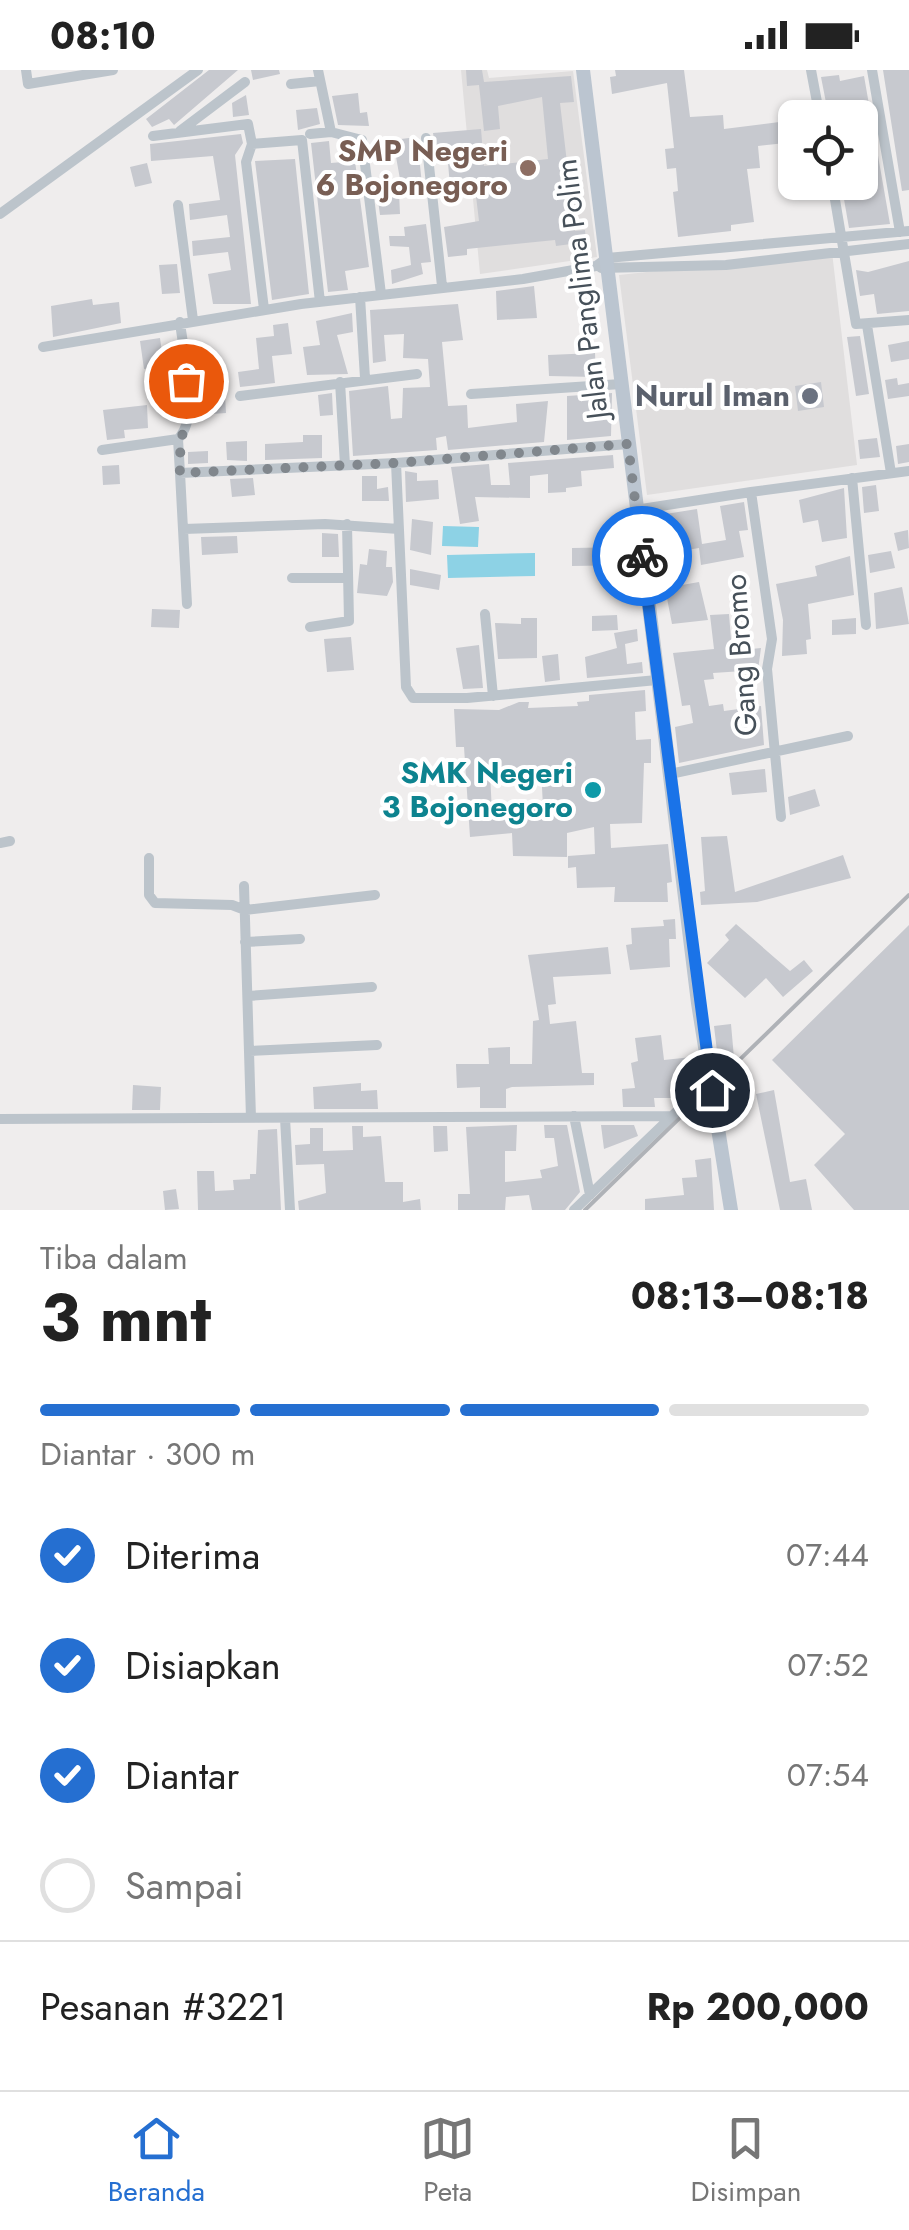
<!DOCTYPE html>
<html lang="id">
<meta charset="utf-8">
<style>
:root{--surface:#fff;--page:#f2f2f2;--text:#222;--muted:#767676;--line:#e0e0e0;--accent:#256fd1}
body{margin:0;font-family:Jost,sans-serif;background:var(--page);color:var(--text);height:100vh;display:flex;flex-direction:column;font-size:38px;white-space:nowrap}
*{box-sizing:border-box;margin:0}
p{font-size:32px;color:var(--muted)}
.icon{flex:none;width:55px;height:55px;fill:none;stroke:currentColor;stroke-width:2;stroke-linecap:round;stroke-linejoin:round}
.map{position:relative;height:1140px;overflow:hidden}
.details{display:flex;flex-direction:column;background:var(--surface);flex:1}
.details>*{flex:none}
.buttons{position:absolute;left:778px;top:30px;display:grid;gap:20px}
.buttons a{display:grid;place-items:center;width:100px;height:100px;border-radius:15px;background:var(--surface);box-shadow:0 2px 8px #0004;font-size:50px}
.pin{position:absolute;display:grid;place-items:center;width:85px;height:85px;color:#fff;margin:-42px;border:5px solid #fff;border-radius:50%;box-shadow:0 2px 10px #0007}
.courier{position:absolute;display:grid;place-items:center;width:100px;height:100px;margin:-50px;border:8px solid #1a73e8;border-radius:50%;background:#fff;color:#222;box-shadow:0 2px 12px #0007}
.overview em{font-style:normal;font-weight:700}
.overview div{display:flex;flex-direction:column-reverse}
.overview{display:flex;align-items:center;justify-content:space-between;height:170px;padding:0 40px}
h1{font-size:65px;font-weight:700;line-height:75px}
.bar{display:grid;grid-template-columns:repeat(4,1fr);gap:15px 10px;align-content:center;height:120px;padding:0 40px}
.bar i{height:12px;border-radius:8px;background:var(--line)}
.bar .selected{background:var(--accent)}
.bar p{grid-column:span 4}
.line{display:flex;align-items:center;gap:25px;padding:0 40px;border-top:2px solid var(--line)}
.line div{flex:1}
ol{padding:0 40px;list-style:none}
li{display:flex;align-items:center;gap:30px;height:110px}
li p{margin-inline-start:auto}
li .icon{padding:10px;border-radius:50%;background:var(--accent);color:#fff;stroke-width:4}
li:last-child{color:var(--muted)}
li i{width:55px;height:55px;border:5px solid var(--line);border-radius:50%}
.status{display:flex;justify-content:space-between;align-items:center;height:70px;padding:0 50px;background:var(--surface);direction:ltr}
.status svg{height:28px;fill:currentColor}
.dock{display:flex;justify-content:space-around;align-items:center;height:140px;border-top:2px solid var(--line);background:var(--surface);font-size:28px;color:var(--muted)}
.dock a{display:grid;justify-items:center;gap:5px}
.dock .selected{color:var(--accent)}
.map>svg:first-child{display:block}
</style>
<div class="status"><b>08:10</b><svg viewBox="0 0 49 12"><path d="M0 12V9h3v3zM5 12V6h3v6zM10 12V3h3v9zM15 12V0h3v12zM26 1h20v11H26zM47 4h2v5h-2z"/></svg></div>
<div class="map">
<svg width="909" height="1140" viewBox="0 0 909 1140">
<rect width="100%" height="100%" fill="#efeded"/>
<path fill="#e0dede" d="M461 0H487L489 8 573 1 597 187 480 204Z
M832 182 857 395 647 425 619 205Z"/>
<path fill="#8dd2e5" d="M443 456 479 457 478 477 442 476Z
M535 483V506L448 508 447 485Z"/>
<path fill="#c7c9cf" fill-rule="evenodd" d="M209 0H238L174 55 169 49 152 57 146 49Z
M251 0H279L280 4 253 10Z
M466 0H482L484 12 571 6 574 32 560 33 575 161 585 160 586 172 556 176 555 170 467 179V185L448 187 444 157 479 151 475 118 450 116 448 93 438 94 433 63 481 59 484 96 548 89 542 27 498 36 500 59 484 61 479 15 467 16Z
M615 0H684L690 47 723 45 724 59 795 50V72L758 76 760 98 747 99 754 152 731 155V161L678 167 673 122 678 121 676 98 667 99 665 79 674 78 667 13 612 24 610 7 616 6Z
M883 0H909V120L902 121Z
M839 5 840 11 864 6 890 154 849 158 841 112H860V48H829L821 7Z
M358 23 360 43 367 42 369 56 338 55 332 26Z
M246 25 249 45 233 47 232 33Z
M317 38 320 54 298 60 296 40Z
M241 64 243 73 235 85 251 234H213L208 204 231 200 228 182 193 186 192 171 230 167 227 145 190 150 189 134 220 130 213 86 151 91 150 74Z
M417 67 423 124 403 126 393 70Z
M329 71 331 93 355 91 369 197 345 201 348 220 328 222 311 73Z
M295 89 309 224 272 230 255 91Z
M147 93 152 113 135 117 130 97Z
M399 122 400 144 380 145 377 123Z
M426 154 431 192 421 193 423 204 392 214 391 200 411 195 409 177 390 176 389 166H405L404 157Z
M909 191V241L877 244 874 224 860 226 856 200 868 202Z
M177 194 180 223 162 224 159 195Z
M534 216 537 248 497 250 496 221Z
M92 229 93 235 119 232 121 253 53 267 51 236Z
M458 234 463 270 442 272 448 336 467 335 468 358 517 352 516 334 548 331 544 372 448 380 446 366 436 368 437 380 353 386 349 321 388 316 391 349 402 348 403 318 430 317 428 289 403 288 404 264 384 265 386 291 373 293 370 240Z
M352 243 353 262 337 265 348 304 307 305 303 277 320 275 316 251Z
M288 253 292 284 272 286 275 313 240 317 238 302 259 299 256 268 274 266 273 255Z
M860 266 869 324 856 326 847 267Z
M160 268 164 296 144 299 140 271Z
M909 271V289L891 292 888 275Z
M595 283 596 307 549 306 548 285Z
M219 291 220 304 197 307 195 294Z
M897 308 898 315 909 313V326L888 329 885 310Z
M821 312 824 337 798 341 795 316Z
M177 313 178 329 150 333 148 317Z
M332 323 333 345 320 346 318 325Z
M612 323 611 366 567 370V326Z
M225 325 226 343 197 345 198 327Z
M147 335 148 358 124 360 125 368 107 370 103 340Z
M303 365H322V388L265 390V374L303 372Z
M877 368 880 387 860 389 858 370Z
M247 371V391L227 390 226 372Z
M909 374V392L898 394 896 376Z
M208 381V393L188 394V382Z
M613 385 614 398 581 401 582 416 566 418V422L548 423V404L530 406V428L475 427 479 451 460 454 451 397 489 394 491 415H510L508 393Z
M119 395 120 414 103 415 102 396Z
M405 401 417 403V411L438 410 439 429 406 432Z
M362 406H377V419L388 417 389 431H362Z
M253 408 255 425 232 427 230 409Z
M876 415 879 441 864 443 862 417Z
M844 418 847 468 822 472 818 450 803 453 799 430Z
M744 432 748 460 739 461 744 487 701 495 699 478 663 484 653 446 697 439 702 474 726 470 720 436Z
M412 449 433 452 431 485 410 480Z
M908 460 909 478 898 481 894 463Z
M322 463 338 464 339 487H322Z
M237 466 238 483 202 485 201 467Z
M631 477 632 495 572 496V478Z
M369 479 387 481 386 497H392L393 512 387 526 357 523 360 494 367 495Z
M891 481 895 498 870 503 868 485Z
M850 486 854 525 808 534 811 569 806 570 807 584 782 586 783 550 776 514 817 506 815 496Z
M410 499 441 505 439 520 410 515Z
M699 512 708 550 672 554 665 518Z
M902 517 909 554 876 559 874 523Z
M152 539 180 540 179 558 151 557Z
M729 544 732 581 761 578 758 600 713 603 714 609 704 610 709 636 723 634 724 641 761 636 764 675 679 693 675 657 693 653 690 635 682 636 673 583 714 579 710 545Z
M617 545 618 560 592 561V546Z
M521 548H537V588L498 589 495 553 521 554Z
M856 548V564L832 565V550Z
M637 559 638 571 625 574 627 594 642 592 643 603 587 608 585 587 617 578 614 563Z
M351 567 354 600 327 602 324 569Z
M479 575 483 618 463 619 456 578Z
M558 584 560 610 545 612 542 586Z
M645 620 646 641 635 642 636 670 651 669V693H644L642 753 610 754 611 778 668 774 672 812 667 813 668 832H614L615 817 577 818 576 797 568 798V786L595 784 594 757 567 763V787L513 786 512 763 470 767 464 677H456L454 639 499 640 519 632H529L528 638 578 636 577 632 589 631V625ZM541 698 543 737 492 743 490 702Z
M765 699 767 722 732 725 729 703Z
M815 719 820 736 790 745 788 727Z
M727 766 735 822 843 785 851 808 757 832 701 835 700 822 705 821 701 767Z
M675 849 676 869H669L670 897 630 900 626 875 632 874 631 858 664 856 663 850Z
M736 854 790 901 804 890 813 901 783 927 766 908 745 928 707 893 729 870 725 865Z
M909 855V1140H854L814 1095 845 1064 772 990Z
M608 877 611 904 553 907 556 934 548 935 550 954 576 951 582 1003H594V1015L512 1017 506 1019V1038H480V1017L457 1018 456 994H489L488 978 510 977V994H532L533 951 539 950 528 885Z
M731 954 734 988 718 990 714 956Z
M661 965 664 990 692 987 694 1003 673 1005V1028H654L655 1037H623L622 1019 635 1018 631 993 638 991 635 968Z
M361 1013V1021L377 1020 378 1039H314L313 1017Z
M133 1015 161 1017 160 1040H132Z
M774 1020 790 1112 806 1109 812 1140H780L756 1024Z
M517 1055 516 1081H505V1112L542 1108 540 1100 558 1096 554 1068H545L544 1055H567L580 1122 565 1140H532L529 1125 506 1127 505 1140H458V1124H470L466 1057Z
M601 1055H634L638 1066 604 1079Z
M352 1056H363V1067L381 1066 385 1112H403V1132L420 1129 421 1140H299L298 1131 326 1123 324 1094 296 1095 295 1075 310 1074V1058H323V1081L353 1080Z
M433 1056H447L448 1081 434 1082Z
M277 1059 281 1140H198L197 1101H214L215 1121 234 1120 233 1110 250 1109V1104H256L258 1060Z
M711 1088 714 1140H645V1129L684 1125 682 1108 697 1107 695 1090Z
M176 1119 179 1139 165 1140 163 1121Z"/>
<g fill="none" stroke-linecap="round" stroke-linejoin="round">
<path stroke="#bcc4cb" stroke-width="10" d="M26 0 28 14 113 0
M318 0 331 62 362 70 381 224
M811 0 820 48
M872 0 900 162
M291 14 320 11
M180 61 245 12
M310 64 331 62
M153 66 248 54 252 74
M426 68 442 216
M832 112 856 254 909 250
M178 135 193 250
M0 144 198 0
M601 198 726 195 909 174
M360 227 365 308
M264 239 246 92 252 74 302 70 320 232
M180 252C183 283 201 345 178 369L180 403 396 393 628 374
M867 255 891 403
M43 277 301 234 523 209 596 196 607 188 909 161
M340 312 345 395
M471 324 621 314
M240 326 417 304
M102 380 178 369
M396 393 406 617 413 628H467L657 610
M180 403 187 534
M852 408 866 555
M635 440 751 422
M184 459 325 454 399 459
M292 508H348
M485 544 493 626
M310 557 349 551 347 454
M670 704 848 666
M781 747 767 599 772 569 751 422 909 401
M0 773 10 771
M149 788V825L155 833 232 835 245 840 375 825
M244 816 251 1048
M245 872 300 869
M248 926 372 917
M250 981 377 975
M574 1046 590 1125
M285 1048 290 1140
M0 1049 672 1046 710 1009
M574 1140 671 1047"/>
<path stroke="#bbc5d0" stroke-width="14" d="M583 0 698 933 731 1140"/>
<path stroke="#afb2b7" stroke-width="4" d="M585 1140 909 825"/>
</g>
<g fill="none" stroke-linecap="round" stroke-linejoin="round">
<path stroke="#81878d" stroke-width="10" stroke-dasharray="0 18" d="M186 311C189 346 178 370 180 403L396 393 628 374 642 486"/>
<path stroke="#1a73e8" stroke-width="12" d="M642 486 712 1020"/>
</g>
<circle fill="#8d6e63" stroke="#fff" stroke-width="4" cx="528" cy="98" r="10"/>
<circle fill="#6b7280" stroke="#fff" stroke-width="4" cx="810" cy="326" r="10"/>
<circle fill="#0f9aa8" stroke="#fff" stroke-width="4" cx="593" cy="720" r="10"/>
<g text-anchor="middle" stroke-width="8" stroke-linejoin="round" paint-order="stroke">
<g font-size="30" font-weight="bold" fill="#785e54" stroke="#fff" text-anchor="end">
<text x="508" y="91">SMP Negeri<tspan x="508" dy="34">6 Bojonegoro</tspan></text>
</g>
<g font-size="30" fill="#465059" stroke="#fff">
<text transform="translate(582 219) rotate(-97)" y="10">Jalan Panglima Polim</text>
<text transform="translate(741 585) rotate(-94)" y="10">Gang Bromo</text>
</g>
<g font-size="30" font-weight="bold" fill="#5b616d" stroke="#fff" text-anchor="end">
<text x="790" y="336">Nurul Iman</text>
</g>
<g font-size="30" font-weight="bold" fill="#0d838f" stroke="#fff" text-anchor="end">
<text x="573" y="713">SMK Negeri<tspan x="573" dy="34">3 Bojonegoro</tspan></text>
</g>
</g>
</svg>
<div class="buttons">
<a><svg class="icon" aria-label="locate" viewBox="0 0 24 24"><circle cx="12" cy="12" r="6"/><path d="M12 2v4M12 18v4M2 12h4M18 12h4"/></svg></a>
</div>
<div class="pin" style="left:186px;top:311px;background:#ea580c"><svg class="icon" aria-label="bag" viewBox="0 0 24 24"><path d="M5 8h14l-1 12H6zM9 8a3 3 0 0 1 6 0"/></svg></div>
<div class="pin" style="left:712px;top:1020px;background:#1f2937"><svg class="icon" aria-label="home" viewBox="0 0 24 24"><path d="M3 11l9-7 9 7M6 9v11h12V9"/></svg></div>
<div class="courier" style="left:642px;top:486px"><svg class="icon" aria-label="bike" viewBox="0 0 24 24"><circle cx="6" cy="16" r="4"/><circle cx="18" cy="16" r="4"/><path d="M6 16l4-8h5l3 8M10 8l3 8H6M13 5h3"/></svg></div>
</div>
<section class="details">
<div class="overview"><div><h1>3 mnt</h1><p>Tiba dalam</p></div><em>08:13–08:18</em></div>
<div class="bar"><i class="selected"></i><i class="selected"></i><i class="selected"></i><i></i><p>Diantar · 300 m</p></div>
<ol>
<li><svg class="icon" aria-label="check" viewBox="0 0 24 24"><path d="M5 12l5 5 9-10"/></svg>Diterima<p>07:44</p></li>
<li><svg class="icon" aria-label="check" viewBox="0 0 24 24"><path d="M5 12l5 5 9-10"/></svg>Disiapkan<p>07:52</p></li>
<li><svg class="icon" aria-label="check" viewBox="0 0 24 24"><path d="M5 12l5 5 9-10"/></svg>Diantar<p>07:54</p></li>
<li><i></i>Sampai</li>
</ol>
<div class="line" style="height:130px"><div>Pesanan #3221</div><b>Rp 200,000</b></div>
</section>
<nav class="dock">
<a class="selected"><svg class="icon" aria-label="home" viewBox="0 0 24 24"><path d="M3 11l9-7 9 7M6 9v11h12V9"/></svg>Beranda</a>
<a><svg class="icon" aria-label="map" viewBox="0 0 24 24"><path d="M3 6l6-2 6 2 6-2v14l-6 2-6-2-6 2zM9 4v14M15 6v14"/></svg>Peta</a>
<a><svg class="icon" aria-label="saved" viewBox="0 0 24 24"><path d="M7 4h10v16l-5-4-5 4z"/></svg>Disimpan</a>
</nav>
